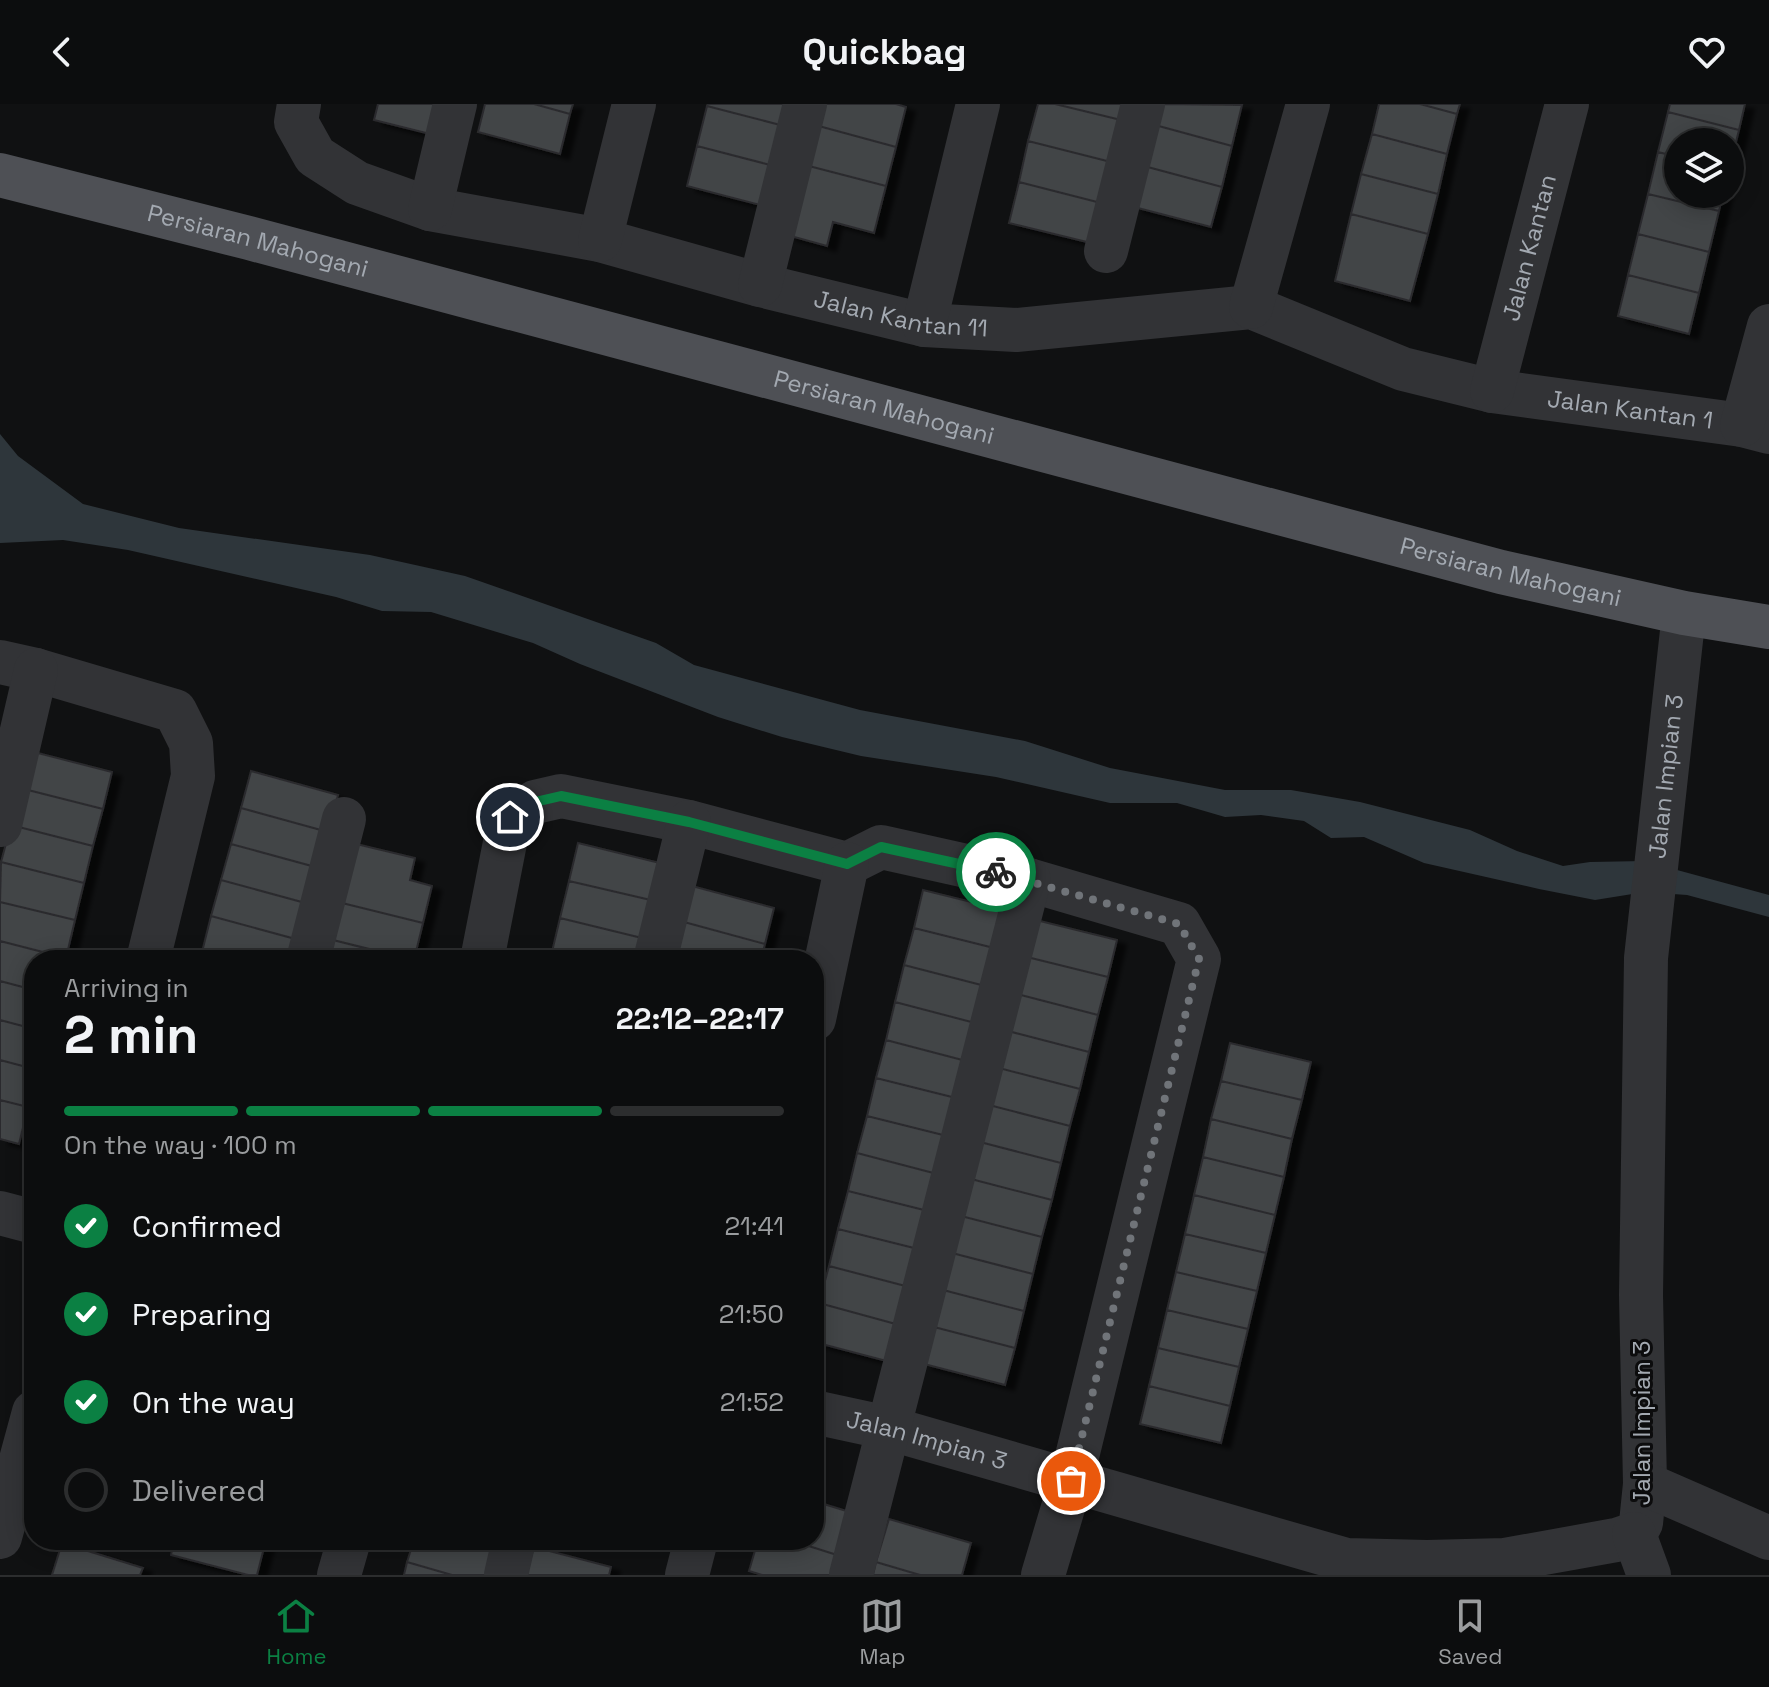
<!DOCTYPE html>
<meta charset="utf-8">
<style>
:root{--surface:#0c0d0e;--page:#151617;--text:#f1f3f6;--muted:#9a9c9e;--line:#2c2d2e;--accent:#0b8043}
body{margin:0;font-family:"Space Grotesk",sans-serif;background:var(--page);color:var(--text);height:100vh;display:flex;flex-direction:column;font-size:30px;white-space:nowrap}
*{box-sizing:border-box;margin:0}
p{font-size:26px;color:var(--muted)}
.icon{flex:none;width:44px;height:44px;fill:none;stroke:currentColor;stroke-width:2;stroke-linecap:round;stroke-linejoin:round}
.map{position:relative;flex:1;overflow:hidden}
.details{position:absolute;left:24px;top:846px;width:800px;height:600px;display:flex;flex-direction:column;background:var(--surface);border-radius:32px;box-shadow:0 4px 20px #0003,0 0 0 2px var(--line)}
.details>*{flex:none}
.tools{position:absolute;left:1664px;top:24px;display:grid;gap:16px}
.tools a{display:grid;place-items:center;width:80px;height:80px;border-radius:50%;background:var(--surface);box-shadow:0 4px 20px #0003,0 0 0 2px var(--line);font-size:40px}
.pin{position:absolute;display:grid;place-items:center;width:68px;height:68px;color:#fff;margin:-34px;border:4px solid #fff;border-radius:50%;box-shadow:0 2px 8px #0007}
.courier{position:absolute;display:grid;place-items:center;width:80px;height:80px;margin:-40px;border:6px solid #0b8043;border-radius:50%;background:#fff;color:#222;box-shadow:0 2px 10px #0007}
.head em{font-style:normal;font-weight:600}
.head div{display:flex;flex-direction:column-reverse}
.head{display:flex;align-items:center;justify-content:space-between;height:136px;padding:0 40px}
h1{font-size:52px;font-weight:600;line-height:60px}
.bar{display:grid;grid-template-columns:repeat(4,1fr);gap:12px 8px;align-content:center;height:96px;padding:0 40px}
.bar i{height:10px;border-radius:6px;background:var(--line)}
.bar .on{background:var(--accent)}
.bar p{grid-column:span 4}
ol{padding:0 40px;list-style:none}
li{display:flex;align-items:center;gap:24px;height:88px}
li p{margin-inline-start:auto}
li .icon{padding:8px;border-radius:50%;background:var(--accent);color:#fff;stroke-width:4}
li:last-child{color:var(--muted)}
li i{width:44px;height:44px;border:4px solid var(--line);border-radius:50%}
header{display:flex;justify-content:space-between;align-items:center;height:104px;padding:0 40px;background:var(--surface);font-size:36px;font-weight:600}
.dock{display:flex;justify-content:space-around;align-items:center;height:112px;border-top:2px solid var(--line);background:var(--surface);font-size:22px;color:var(--muted)}
.dock a{display:grid;justify-items:center;gap:4px}
.dock .on{color:var(--accent)}
.map>svg:first-child{display:block}
</style>
<header><svg class="icon" aria-label="back" viewBox="0 0 24 24"><path d="M15 5l-7 7 7 7"/></svg>Quickbag<svg class="icon" aria-label="heart" viewBox="0 0 24 24"><path d="M12 20l-8-8c-3-5 5-10 8-4 3-6 11-1 8 4z"/></svg></header>
<div class="map">
<svg width="1769" height="1471" viewBox="0 0 1769 1471">
<defs>
<filter id="shadow"><feDropShadow dx="9" dy="5" stdDeviation="2" flood-color="#0009"/></filter>
</defs>
<rect width="100%" height="100%" fill="#101112"/>
<path fill="#2e363b" d="M0 330 18 352 83 400 179 424 370 451 465 472 656 539 694 561 860 606 1025 637 1110 664 1225 686H1291L1360 698 1470 726 1517 747 1563 762 1590 758 1644 757 1769 791V813L1687 791 1645 788 1595 796 1539 785 1424 759 1364 733 1331 734 1304 717 1261 711 1225 713 1177 699H1110L996 673 861 652 782 633 718 613 580 560 533 539 431 508 382 507 336 493 128 446 63 436 0 439Z"/>
<path fill="#424447" stroke="#2b2b2d" stroke-width="2" filter="url(#shadow)" d="M378 0H462L454 36 374 16Z
M485 0H534L570 10 560 50 478 28Z
M534 0H573L570 10Z
M708 0H794L788 23 707 2Z
M820 0H896L906 3 896 43 815 21Z
M1038 0H1055L1121 16 1111 58 1028 37Z
M1055 0H1125L1121 16Z
M1160 0 1242 1 1232 42 1155 21Z
M1379 0H1420L1457 10 1447 50 1372 30Z
M1420 0H1460L1457 10Z
M1670 0H1745L1739 26 1668 8Z
M707 2 788 23 778 63 697 42Z
M1668 8 1739 26 1730 62V38H1678V53L1658 48Z
M815 21 896 43 886 82 805 61Z
M1155 21 1232 42 1222 83 1144 62Z
M1372 30 1447 50 1438 90 1361 70Z
M1028 37 1111 58 1101 99 1019 78Z
M697 42 778 63 768 103 687 82Z
M1658 48 1678 53V90H1723L1719 107 1648 90Z
M805 61 886 82 874 129 833 118 827 142 787 131Z
M1144 62 1222 83 1211 123 1134 103Z
M1361 70 1438 90 1428 130 1351 110Z
M1019 78 1101 99 1091 139 1009 119Z
M1648 90 1719 107 1709 148 1638 130Z
M1351 110 1428 130 1410 197 1335 177Z
M1638 130 1709 148 1699 189 1628 171Z
M1628 171 1699 189 1689 230 1618 212Z
M30 647 112 668 103 705 20 684Z
M251 667 338 691 328 728 241 704Z
M20 684 103 705 93 742 11 721Z
M241 704 328 728 319 764 231 740Z
M11 721 93 742 84 779 1 758Z
M348 738 415 754 410 776 432 782 423 819 334 797Z
M578 739 664 760 655 797 569 777Z
M231 740 319 764 309 800 221 776Z
M1 758 84 779 75 816 0 798Z
M221 776 309 800 299 836 211 812Z
M569 777 655 797 646 835 560 814Z
M692 782 774 804 765 840 684 818Z
M923 786 1008 807 998 845 914 824Z
M334 797 423 819 414 856 325 834Z
M0 798 75 816 66 854 0 837Z
M211 812 299 836 293 856H229L202 848Z
M560 814 646 835 641 856H568L551 852Z
M1036 816 1117 836 1108 873 1027 853Z
M684 818 765 840 761 856H683L674 854Z
M914 824 998 845 989 883 904 861Z
M325 834 412 856H320Z
M0 837 66 854 65 856H34V886L0 877Z
M1027 853 1108 873 1098 911 1017 890Z
M904 861 989 883 979 920 895 898Z
M0 877 34 886V925L0 916Z
M1017 890 1098 911 1089 948 1008 927Z
M895 898 979 920 970 958 886 936Z
M0 916 34 925V965L0 956Z
M1008 927 1089 948 1080 985 999 964Z
M886 936 970 958 960 995 876 974Z
M1230 939 1311 958 1302 996 1221 977Z
M0 956 34 965V980L28 1003 0 996Z
M999 964 1080 985 1070 1022 989 1001Z
M876 974 960 995 951 1033 867 1012Z
M1221 977 1302 996 1292 1035 1211 1015Z
M0 996 28 1003 19 1040 0 1035Z
M989 1001 1070 1022 1061 1059 980 1038Z
M867 1012 951 1033 941 1071 857 1049Z
M1211 1015 1292 1035 1284 1073 1203 1053Z
M980 1038 1061 1059 1052 1096 971 1075Z
M857 1049 941 1071 932 1108 848 1087Z
M1203 1053 1284 1073 1275 1111 1194 1091Z
M971 1075 1052 1096 1042 1133 961 1112Z
M848 1087 932 1108 922 1146 838 1125Z
M1194 1091 1275 1111 1266 1149 1185 1130Z
M961 1112 1042 1133 1033 1170 952 1149Z
M838 1125 922 1146 913 1184 829 1162Z
M1185 1130 1266 1149 1257 1187 1176 1168Z
M952 1149 1033 1170 1024 1207 943 1186Z
M829 1162 913 1184 903 1222 819 1199Z
M1176 1168 1257 1187 1248 1225 1167 1206Z
M943 1186 1024 1207 1015 1244 934 1223Z
M819 1199 903 1222 894 1259 814 1238V1220Z
M1167 1206 1248 1225 1239 1263 1158 1244Z
M934 1223 1015 1244 1005 1281 924 1260Z
M1158 1244 1239 1263 1230 1302 1149 1282Z
M1149 1282 1230 1302 1221 1339 1140 1320Z
M814 1397 853 1409 840 1452 790 1436H814Z
M889 1415 971 1439 962 1471H920L876 1458Z
M174 1436H266L257 1471H248L171 1451Z
M414 1436H497L487 1471H452L407 1458Z
M758 1436H790L840 1452 834 1471H762L749 1467Z
M62 1439 143 1464 140 1471H52Z
M534 1443 611 1463 609 1471H526Z
M407 1458 452 1471H404Z
M876 1458 920 1471H873Z"/>
<g fill="none" stroke-linecap="round" stroke-linejoin="round">
<g stroke="#323336" stroke-width="44">
<path id="s1" d="M299 0 296 18 315 52 357 79 430 105 600 136 760 181 924 221 1016 226 1251 203 1403 265 1492 287 1742 321 1769 328"/>
<path d="M430 105 455 0"/>
<path d="M600 136 634 0"/>
<path d="M1106 147 1143 0"/>
<path d="M760 181 805 0"/>
<path d="M1251 203 1308 0"/>
<path d="M924 221 978 0"/>
<path id="s2" d="M1492 287 1567 0"/>
<path d="M1742 321 1769 222"/>
<path d="M0 558 36 566 175 607 191 639 193 672 148 856"/>
<path d="M0 721 36 566"/>
<path d="M308 856 344 715"/>
<path d="M482 856 510 713 535 698 561 692 689 718 847 760 881 743 1029 776 1179 820 1199 855 1071 1377 1043 1471"/>
<path d="M655 856 689 718"/>
<path d="M814 915 847 760"/>
<path d="M0 1109 34 1118"/>
<path id="s3" d="M814 1308 888 1324 1346 1456 1427 1458 1505 1456 1616 1436 1634 1430 1641 1419 1645 1380 1641 1191 1646 854 1684 509"/>
<path d="M1645 1380 1769 1434"/>
<path d="M1634 1430 1649 1471"/>
<path d="M0 1433 34 1308"/>
<path d="M339 1471 349 1436"/>
<path d="M506 1471 514 1436"/>
<path d="M687 1471 696 1436"/>
<path d="M851 1471 1029 776"/>
</g>
<path stroke="#4e5055" stroke-width="44" id="s4" d="M0 71 249 134 1501 468 1684 509 1769 523"/>
</g>
<g fill="none" stroke-linecap="round" stroke-linejoin="round">
<path stroke="#707479" stroke-width="8" stroke-dasharray="0 14.4" d="M996 768 1179 820 1199 855 1071 1377"/>
<path stroke="#0b8043" stroke-width="10" d="M510 713 535 698 561 692 689 718 847 760 881 743 996 768"/>
</g>
<g text-anchor="middle" stroke-width="6" stroke-linejoin="round" paint-order="stroke">
<g font-size="24" fill="#a3a9b1" stroke="#0c0c0d">
<text dy="8" stroke="none"><textPath href="#s4" startOffset="266">Persiaran Mahogani</textPath></text>
<text dy="8" stroke="none"><textPath href="#s2" startOffset="148">Jalan Kantan</textPath></text>
<text dy="8" stroke="none"><textPath href="#s1" startOffset="668">Jalan Kantan 11</textPath></text>
<text dy="8" stroke="none"><textPath href="#s4" startOffset="914">Persiaran Mahogani</textPath></text>
<text dy="8" stroke="none"><textPath href="#s1" startOffset="1416">Jalan Kantan 1</textPath></text>
<text dy="8" stroke="none"><textPath href="#s4" startOffset="1562">Persiaran Mahogani</textPath></text>
<text dy="8" stroke="none"><textPath href="#s3" startOffset="1604">Jalan Impian 3</textPath></text>
<text transform="translate(1642 1319) rotate(-90)" y="8">Jalan Impian 3</text>
<text dy="8" stroke="none"><textPath href="#s3" startOffset="116">Jalan Impian 3</textPath></text>
</g>
</g>
</svg>
<div class="tools">
<a><svg class="icon" aria-label="layers" viewBox="0 0 24 24"><path d="M12 4l9 5-9 5-9-5zM3 14l9 5 9-5"/></svg></a>
</div>
<div class="pin" style="left:1071px;top:1377px;background:#ea580c"><svg class="icon" aria-label="bag" viewBox="0 0 24 24"><path d="M5 8h14l-1 12H6zM9 8a3 3 0 0 1 6 0"/></svg></div>
<div class="pin" style="left:510px;top:713px;background:#1f2937"><svg class="icon" aria-label="home" viewBox="0 0 24 24"><path d="M3 11l9-7 9 7M6 9v11h12V9"/></svg></div>
<div class="courier" style="left:996px;top:768px"><svg class="icon" aria-label="bike" viewBox="0 0 24 24"><circle cx="6" cy="16" r="4"/><circle cx="18" cy="16" r="4"/><path d="M6 16l4-8h5l3 8M10 8l3 8H6M13 5h3"/></svg></div>
<section class="details">
<div class="head"><div><h1>2 min</h1><p>Arriving in</p></div><em>22:12–22:17</em></div>
<div class="bar"><i class="on"></i><i class="on"></i><i class="on"></i><i></i><p>On the way · 100 m</p></div>
<ol>
<li><svg class="icon" aria-label="check" viewBox="0 0 24 24"><path d="M5 12l5 5 9-10"/></svg>Confirmed<p>21:41</p></li>
<li><svg class="icon" aria-label="check" viewBox="0 0 24 24"><path d="M5 12l5 5 9-10"/></svg>Preparing<p>21:50</p></li>
<li><svg class="icon" aria-label="check" viewBox="0 0 24 24"><path d="M5 12l5 5 9-10"/></svg>On the way<p>21:52</p></li>
<li><i></i>Delivered</li>
</ol>
</section>
</div>
<nav class="dock">
<a class="on"><svg class="icon" aria-label="home" viewBox="0 0 24 24"><path d="M3 11l9-7 9 7M6 9v11h12V9"/></svg>Home</a>
<a><svg class="icon" aria-label="map" viewBox="0 0 24 24"><path d="M3 6l6-2 6 2 6-2v14l-6 2-6-2-6 2zM9 4v14M15 6v14"/></svg>Map</a>
<a><svg class="icon" aria-label="saved" viewBox="0 0 24 24"><path d="M7 4h10v16l-5-4-5 4z"/></svg>Saved</a>
</nav>
